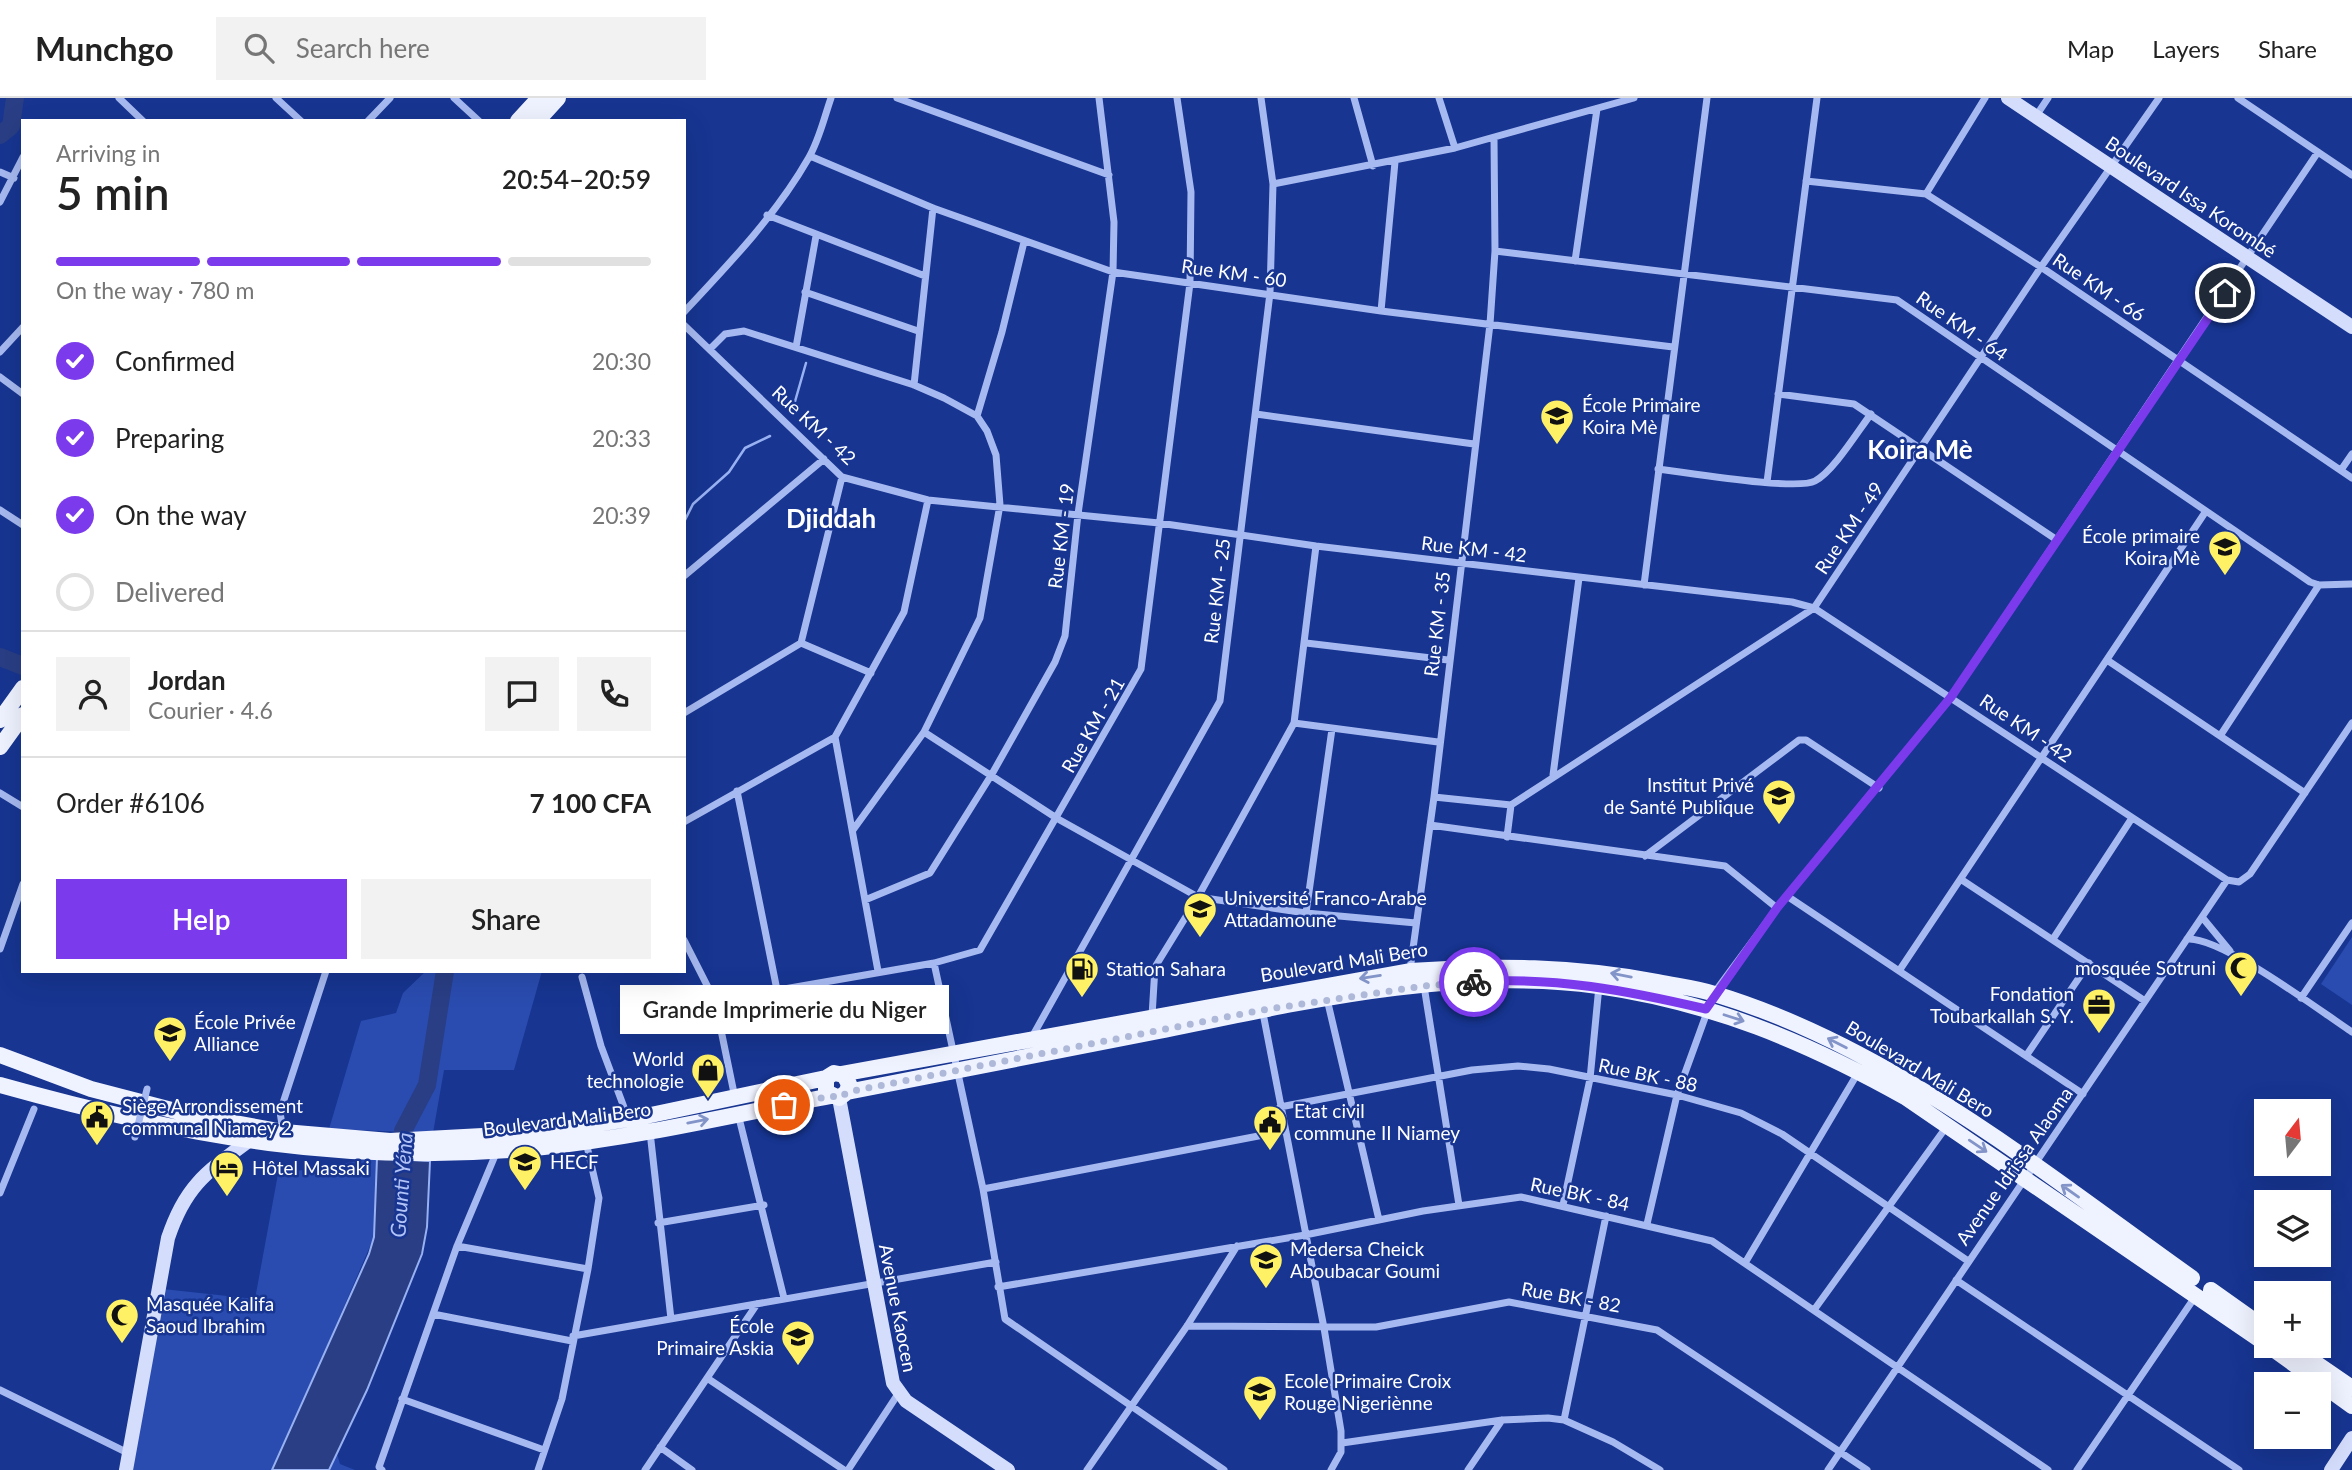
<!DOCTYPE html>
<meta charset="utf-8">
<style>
:root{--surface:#fff;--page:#f2f2f2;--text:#222;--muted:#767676;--line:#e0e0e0;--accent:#7c3aed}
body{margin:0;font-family:Lato,sans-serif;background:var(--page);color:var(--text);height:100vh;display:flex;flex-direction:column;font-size:26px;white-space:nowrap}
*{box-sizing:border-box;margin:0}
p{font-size:23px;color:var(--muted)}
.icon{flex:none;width:38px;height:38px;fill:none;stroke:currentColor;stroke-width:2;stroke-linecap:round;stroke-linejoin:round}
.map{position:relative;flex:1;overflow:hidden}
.details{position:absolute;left:21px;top:21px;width:665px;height:854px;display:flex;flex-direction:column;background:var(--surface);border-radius:0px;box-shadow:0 7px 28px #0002}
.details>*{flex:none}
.needle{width:46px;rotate:16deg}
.controls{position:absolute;left:2254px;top:1001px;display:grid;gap:14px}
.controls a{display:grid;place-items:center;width:77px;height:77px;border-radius:0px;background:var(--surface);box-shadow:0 7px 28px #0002;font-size:35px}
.pin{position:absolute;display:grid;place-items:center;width:60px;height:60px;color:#fff;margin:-30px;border:4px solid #fff;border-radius:50%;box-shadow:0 2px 7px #0007}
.courier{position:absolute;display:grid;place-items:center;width:70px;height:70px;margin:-35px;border:5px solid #7c3aed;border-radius:50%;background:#fff;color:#222;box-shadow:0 2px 9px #0007}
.bubble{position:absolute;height:49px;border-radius:0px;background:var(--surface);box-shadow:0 7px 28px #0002;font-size:23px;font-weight:600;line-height:49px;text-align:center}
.headline em{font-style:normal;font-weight:600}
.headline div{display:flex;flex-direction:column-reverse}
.headline{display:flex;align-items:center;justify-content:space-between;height:119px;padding:0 35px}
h1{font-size:46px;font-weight:600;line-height:52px}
.bar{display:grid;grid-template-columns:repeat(4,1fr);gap:10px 7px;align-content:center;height:84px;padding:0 35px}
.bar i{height:9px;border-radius:5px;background:var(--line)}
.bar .current{background:var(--accent)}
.bar p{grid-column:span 4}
.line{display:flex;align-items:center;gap:18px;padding:0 35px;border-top:2px solid var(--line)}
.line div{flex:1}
.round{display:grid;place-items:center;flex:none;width:74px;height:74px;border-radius:0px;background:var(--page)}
ol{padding:0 35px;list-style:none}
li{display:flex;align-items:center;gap:21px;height:77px}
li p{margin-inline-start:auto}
li .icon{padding:7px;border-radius:50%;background:var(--accent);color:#fff;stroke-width:4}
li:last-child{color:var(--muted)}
li i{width:38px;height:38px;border:4px solid var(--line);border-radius:50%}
.action{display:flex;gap:14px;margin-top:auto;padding:14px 35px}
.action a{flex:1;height:80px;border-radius:0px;background:var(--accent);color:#fff;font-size:28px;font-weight:600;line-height:80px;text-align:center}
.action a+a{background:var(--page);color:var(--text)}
header{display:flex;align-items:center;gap:42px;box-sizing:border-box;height:98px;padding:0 35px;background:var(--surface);border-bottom:2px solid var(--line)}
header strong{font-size:33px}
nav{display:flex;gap:38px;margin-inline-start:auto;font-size:24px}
.search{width:490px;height:63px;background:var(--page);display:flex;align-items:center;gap:18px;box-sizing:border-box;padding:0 24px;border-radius:0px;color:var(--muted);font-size:26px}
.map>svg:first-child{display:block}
</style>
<header>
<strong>Munchgo</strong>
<div class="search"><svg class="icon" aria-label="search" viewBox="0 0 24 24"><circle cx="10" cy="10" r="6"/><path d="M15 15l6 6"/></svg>Search here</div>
<nav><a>Map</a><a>Layers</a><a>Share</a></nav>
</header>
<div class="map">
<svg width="2352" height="1372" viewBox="0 0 2352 1372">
<rect width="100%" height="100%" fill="#173591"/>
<path fill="#2a4cb0" d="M2352 839V907L2321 886Z
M426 873H542L514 972H444L433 1035 329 1031 361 923 396 915 403 895Z
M377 1060 374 1139 314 1278 340 1366 355 1372H132L163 1191 255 1201 278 1076Z"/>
<path fill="#293e85" stroke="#98b1f2" stroke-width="2" d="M377 1060 430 1063 427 1129 422 1156 367 1292 329 1372H272L369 1156 374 1139Z"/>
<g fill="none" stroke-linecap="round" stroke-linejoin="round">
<path stroke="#98b1f2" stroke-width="2.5" d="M794 307 806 265
M684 424 693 406 729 374 745 350 770 338"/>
<path stroke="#293e85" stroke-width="18" d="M0 37 11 28 15 0
M0 559 23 568
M403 1058V1033L427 987 445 873"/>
<path stroke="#a6b9f0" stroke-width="7" d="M119 0 143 23
M276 0 301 23
M454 0 479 23
M897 0 1109 77
M1354 0 1373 68
M1439 0 1455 50
M2238 0 2352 77
M2036 18 2048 0
M368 23 390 0
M810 58 933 110 1113 174 1381 213 1673 249
M0 74 14 80
M1806 83 1926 96 2041 169 2352 380
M1273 86 1455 50 1634 0
M1926 96 1985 0
M0 104 23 59
M767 117 925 178
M1495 153 1897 202 2310 484 2319 487 2352 486
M1575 163 1597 11
M805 194 918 233
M1381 213 1395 64
M684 214C728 167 776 117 808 61 819 43 824 20 831 0
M684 227 842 379 928 402 1159 425 1316 448 1792 504 1814 510 2227 782 2239 784 2250 776 2352 625
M796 249 816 138
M710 251 725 236 744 233 914 287 944 300 977 318 987 333 996 357 1000 407 980 520 924 634 853 732
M0 254 23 229
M0 279 23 296
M914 287 933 110
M1778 296 1854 306 2057 442
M1256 316 1474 346
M977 318 1002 234 1024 144
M1658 371C1685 374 1796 393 1815 383 1833 374 1858 333 1871 316
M2341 372 2352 356
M1767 384 1817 0
M0 412 23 427
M684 478 824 361
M1644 487 1707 0
M801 545 871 575
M1306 545 1448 562
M2107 562 2305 695
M684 615 801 545 842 379
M1294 625 1438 644
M924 634 1058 721 1198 799 1306 815 1416 825
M2220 638 2319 487
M835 639 878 873
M1553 677 1579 480
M737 693 777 892
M0 695 23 709
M1434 699 1511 707
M684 724 835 639 904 514 928 402
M1430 727 1725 768 1777 810
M1507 739 1511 707 1814 510 2041 169 2159 0
M1645 758 1799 642H1806L1879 690
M1962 782 2145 903
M1787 798 2083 996
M865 802 930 775 992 676 1055 564 1065 538 1078 416 1113 174 1114 124 1099 0
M1306 815 1332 631
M2202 819 2230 853
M2053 841 2132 720
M2187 841C2221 838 2320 913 2352 934
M684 842 715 903 735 1000
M0 851 23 786
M934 865 983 1091 1005 1221 1224 1372
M1410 872 1434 699 1490 226 1495 153 1494 40
M1899 873 2206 413
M582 879 601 948 628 1020
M1424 888 1459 1107
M2301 900 2352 825
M1327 901 1379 1122
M715 903 934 865 980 852 1141 571 1190 185 1191 94 1177 0
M1262 910 1324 1230 1341 1333V1354L1331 1372
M1152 918 1155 869 1198 799 1294 625 1316 448
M1032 939 1220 603 1270 195 1273 86 1261 0
M2026 958 2089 865
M1280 1009 1472 972 1518 968 1549 971 1677 997 1741 1015 1782 1036 1968 1163
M738 1016 784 1200
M283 1033 280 1014 326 873
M650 1034 671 1221
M983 1091 1284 1033
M0 1095 34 1011
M1563 1107 1590 981 1599 888
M658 1125 764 1107
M1647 1126 1677 997 1714 895 1777 810 1951 599 2318 54
M457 1148 588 1171
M1745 1165 1859 973
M1956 1182 2239 1372
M998 1189 1305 1137 1423 1113 1521 1099 1712 1143 2048 1372
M1814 1212 1947 1028
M433 1216 572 1243
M1187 1228 1376 1229 1509 1204 1657 1232 1867 1372
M573 1238 996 1164
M707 1280 844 1372
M0 1292 128 1355
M402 1301 544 1352
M1564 1322 1606 1118
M1342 1345 1502 1322 1548 1320 1564 1322 1613 1344 1660 1372
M660 1349 692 1372
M382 1372 379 1369 457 1148 497 1053
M538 1372 562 1301 588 1171 599 1100 586 1044
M645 1372 757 1206
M848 1372 898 1296
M1087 1372 1187 1228 1237 1148
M1468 1372 1502 1322
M1828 1372 2227 782
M2077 1372 2197 1196"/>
<path stroke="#d4ddfb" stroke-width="14" d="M2008 0 2352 229
M839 1000 893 1285 906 1303 1008 1372
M126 1372 168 1140C185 1089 205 1075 247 1044
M2331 1372 2352 1340"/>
<path stroke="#eff2ff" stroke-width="16" d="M518 23 539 0
M537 23 558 0
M0 622 23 590
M0 649 23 617
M0 957 91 991 191 1017 284 1034 390 1043 540 1035 646 1018 826 980
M841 976 1410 873C1496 867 1573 868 1658 884 1677 888 1697 890 1715 896 1891 949 2044 1075 2192 1180
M0 987C185 1039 351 1069 544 1049 640 1039 736 1016 831 998
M847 994 849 986 844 977 834 975 826 980V994L839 1000 847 994C951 974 1055 954 1159 933 1301 904 1453 868 1598 888 1711 904 1807 944 1905 999L2266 1246
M2211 1192 2266 1231
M2269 1248 2352 1308
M2291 1248 2352 1290"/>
<path stroke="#a6b9f0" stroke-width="7" d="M135 1039 147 991"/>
</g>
<defs><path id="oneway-shaft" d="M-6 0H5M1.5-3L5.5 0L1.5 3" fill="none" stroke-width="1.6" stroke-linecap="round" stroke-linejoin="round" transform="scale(1.75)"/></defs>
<g stroke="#8394c8">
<use href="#oneway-shaft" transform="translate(1621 877) rotate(-169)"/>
<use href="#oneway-shaft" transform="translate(1370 879) rotate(171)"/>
<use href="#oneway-shaft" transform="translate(1734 920) rotate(18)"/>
<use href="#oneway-shaft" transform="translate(1837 945) rotate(-153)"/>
<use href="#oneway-shaft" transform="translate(698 1023) rotate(-11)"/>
<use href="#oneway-shaft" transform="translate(1978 1048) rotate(34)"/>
<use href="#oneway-shaft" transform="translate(2070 1093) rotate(-145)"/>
</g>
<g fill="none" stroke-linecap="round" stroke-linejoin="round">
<path stroke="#aeb8d8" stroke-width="7" stroke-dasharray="0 12.6" d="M784 1007 831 998 839 1000 848 994 1262 912 1424 888 1474 884"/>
<path stroke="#7c3aed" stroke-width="9" d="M1474 884C1553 878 1629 893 1706 911L1777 810 1951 599 2225 195"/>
</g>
<defs>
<g id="school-pin" transform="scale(1.75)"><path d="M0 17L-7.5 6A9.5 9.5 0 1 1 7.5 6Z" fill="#fff165" stroke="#173591"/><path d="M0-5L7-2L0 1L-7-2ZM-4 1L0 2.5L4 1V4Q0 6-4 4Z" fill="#111"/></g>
<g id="university-pin" transform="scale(1.75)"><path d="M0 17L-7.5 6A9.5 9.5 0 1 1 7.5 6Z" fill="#fff165" stroke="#173591"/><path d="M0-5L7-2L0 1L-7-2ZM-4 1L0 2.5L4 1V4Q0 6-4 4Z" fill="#111"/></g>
<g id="mosque-pin" transform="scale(1.75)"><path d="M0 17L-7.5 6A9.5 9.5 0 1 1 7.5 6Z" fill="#fff165" stroke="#173591"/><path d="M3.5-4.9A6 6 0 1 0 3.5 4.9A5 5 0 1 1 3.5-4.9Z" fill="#111"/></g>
<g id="fuel-pin" transform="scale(1.75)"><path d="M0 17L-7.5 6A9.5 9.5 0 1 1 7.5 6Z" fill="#fff165" stroke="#173591"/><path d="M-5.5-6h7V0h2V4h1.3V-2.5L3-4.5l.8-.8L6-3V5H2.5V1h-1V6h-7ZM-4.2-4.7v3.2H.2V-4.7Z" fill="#111"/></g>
<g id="office-pin" transform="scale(1.75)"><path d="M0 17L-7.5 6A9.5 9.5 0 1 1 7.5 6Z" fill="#fff165" stroke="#173591"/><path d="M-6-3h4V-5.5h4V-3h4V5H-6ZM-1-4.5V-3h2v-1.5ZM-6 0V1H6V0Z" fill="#111"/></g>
<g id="shop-pin" transform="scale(1.75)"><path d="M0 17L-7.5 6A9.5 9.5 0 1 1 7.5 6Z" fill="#fff165" stroke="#173591"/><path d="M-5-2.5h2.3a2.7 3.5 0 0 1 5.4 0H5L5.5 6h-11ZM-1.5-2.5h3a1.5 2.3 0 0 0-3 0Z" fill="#111"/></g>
<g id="civic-pin" transform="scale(1.75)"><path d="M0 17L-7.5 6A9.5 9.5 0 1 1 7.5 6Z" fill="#fff165" stroke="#173591"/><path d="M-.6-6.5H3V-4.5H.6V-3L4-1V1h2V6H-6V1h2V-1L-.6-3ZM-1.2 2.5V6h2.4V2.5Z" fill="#111"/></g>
<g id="hotel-pin" transform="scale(1.75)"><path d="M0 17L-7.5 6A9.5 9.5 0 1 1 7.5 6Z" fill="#fff165" stroke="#173591"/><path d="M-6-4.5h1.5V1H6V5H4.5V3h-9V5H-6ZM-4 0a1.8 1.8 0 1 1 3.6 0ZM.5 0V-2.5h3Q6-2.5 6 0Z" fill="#111"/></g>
</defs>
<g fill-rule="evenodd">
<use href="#school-pin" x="1557" y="318"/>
<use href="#school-pin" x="2225" y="449"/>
<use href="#university-pin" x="1779" y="698"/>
<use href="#university-pin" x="1200" y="811"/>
<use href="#mosque-pin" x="2241" y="870"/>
<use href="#fuel-pin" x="1082" y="871"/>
<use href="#office-pin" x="2099" y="907"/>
<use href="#school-pin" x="170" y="935"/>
<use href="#shop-pin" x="708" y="972"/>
<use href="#civic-pin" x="97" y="1019"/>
<use href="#civic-pin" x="1270" y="1024"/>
<use href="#university-pin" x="525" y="1064"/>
<use href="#hotel-pin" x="227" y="1070"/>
<use href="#school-pin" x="1266" y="1162"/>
<use href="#mosque-pin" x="122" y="1217"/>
<use href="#school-pin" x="798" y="1239"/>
<use href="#school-pin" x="1260" y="1294"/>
</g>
<g text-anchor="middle" stroke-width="5" stroke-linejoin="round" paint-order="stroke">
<g font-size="19" fill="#fff" stroke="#173591">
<text transform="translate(2191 99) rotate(34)" y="7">Boulevard Issa Korombé</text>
<text transform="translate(1234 175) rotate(8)" y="7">Rue KM - 60</text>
<text transform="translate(2099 189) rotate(34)" y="7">Rue KM - 66</text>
<text transform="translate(1962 228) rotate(35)" y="7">Rue KM - 64</text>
<text transform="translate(814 327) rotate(43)" y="7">Rue KM - 42</text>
<text transform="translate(1849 430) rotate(-56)" y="7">Rue KM - 49</text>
<text transform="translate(1061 438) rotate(-83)" y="7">Rue KM - 19</text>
<text transform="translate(1474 451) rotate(7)" y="7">Rue KM - 42</text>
<text transform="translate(1217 493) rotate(-83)" y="7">Rue KM - 25</text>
<text transform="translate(1437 526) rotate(-83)" y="7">Rue KM - 35</text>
<text transform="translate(1093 627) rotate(-60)" y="7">Rue KM - 21</text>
<text transform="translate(2026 630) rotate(34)" y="7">Rue KM - 42</text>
<text transform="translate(1344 864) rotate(-9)" y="7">Boulevard Mali Bero</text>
<text transform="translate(1920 971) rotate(31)" y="7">Boulevard Mali Bero</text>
<text transform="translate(1648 977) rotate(12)" y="7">Rue BK - 88</text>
<text transform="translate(567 1021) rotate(-7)" y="7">Boulevard Mali Bero</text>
<text transform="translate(2014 1068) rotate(-55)" y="7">Avenue Idrissa Alaoma</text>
<text transform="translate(1580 1096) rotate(12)" y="7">Rue BK - 84</text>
<text transform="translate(1571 1199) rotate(10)" y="7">Rue BK - 82</text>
<text transform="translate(898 1210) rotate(79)" y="7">Avenue Kaocen</text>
</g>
<g font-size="19" fill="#fff" stroke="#173591" text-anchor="start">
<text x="1582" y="314">École Primaire<tspan x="1582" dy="22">Koira Mè</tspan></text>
<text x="2200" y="445" text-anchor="end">École primaire<tspan x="2200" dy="22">Koira Mè</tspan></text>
<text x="1754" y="694" text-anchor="end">Institut Privé<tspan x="1754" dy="22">de Santé Publique</tspan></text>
<text x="1224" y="807">Université Franco-Arabe<tspan x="1224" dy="22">Attadamoune</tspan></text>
<text x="2216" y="877" text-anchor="end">mosquée Sotruni</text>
<text x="1106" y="878">Station Sahara</text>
<text x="2074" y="903" text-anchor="end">Fondation<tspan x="2074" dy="22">Toubarkallah S. Y.</tspan></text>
<text x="194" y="931">École Privée<tspan x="194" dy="22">Alliance</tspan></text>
<text x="684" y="968" text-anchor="end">World<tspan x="684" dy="22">technologie</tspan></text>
<text x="122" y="1015">Siège Arrondissement<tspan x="122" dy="22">communal Niamey 2</tspan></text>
<text x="1294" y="1020">Etat civil<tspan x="1294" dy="22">commune II Niamey</tspan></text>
<text x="550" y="1071">HECF</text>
<text x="252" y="1077">Hôtel Massaki</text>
<text x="1290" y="1158">Medersa Cheick<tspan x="1290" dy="22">Aboubacar Goumi</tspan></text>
<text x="146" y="1213">Masquée Kalifa<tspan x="146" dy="22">Saoud Ibrahim</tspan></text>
<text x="774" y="1235" text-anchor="end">École<tspan x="774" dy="22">Primaire Askia</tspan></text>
<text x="1284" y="1290">Ecole Primaire Croix<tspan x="1284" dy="22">Rouge Nigeriènne</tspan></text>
</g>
<g font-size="21" font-style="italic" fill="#b2c4f7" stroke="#173591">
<text transform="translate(402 1087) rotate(-86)" y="7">Gounti Yéna</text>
</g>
<g font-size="26" font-weight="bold" fill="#fff" stroke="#173591">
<text x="1920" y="361">Koira Mè</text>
<text x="831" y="430">Djiddah</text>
</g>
</g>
</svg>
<div class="controls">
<a><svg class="needle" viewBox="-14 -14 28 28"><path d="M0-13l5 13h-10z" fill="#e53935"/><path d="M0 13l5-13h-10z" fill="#767676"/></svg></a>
<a><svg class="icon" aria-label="layers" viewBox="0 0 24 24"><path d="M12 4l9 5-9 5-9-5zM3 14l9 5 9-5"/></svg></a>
<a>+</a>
<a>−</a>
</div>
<div class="pin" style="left:784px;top:1007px;background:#ea580c"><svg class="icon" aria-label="bag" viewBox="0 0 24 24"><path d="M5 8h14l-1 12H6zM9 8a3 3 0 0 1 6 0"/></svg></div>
<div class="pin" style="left:2225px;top:195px;background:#1f2937"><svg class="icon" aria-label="home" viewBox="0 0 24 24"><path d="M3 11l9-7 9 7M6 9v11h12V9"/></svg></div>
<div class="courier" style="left:1474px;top:884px"><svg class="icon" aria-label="bike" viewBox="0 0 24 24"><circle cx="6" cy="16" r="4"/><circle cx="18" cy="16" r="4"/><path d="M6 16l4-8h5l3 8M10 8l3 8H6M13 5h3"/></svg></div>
<div class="bubble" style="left:620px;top:887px;width:329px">Grande Imprimerie du Niger</div>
<section class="details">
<div class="headline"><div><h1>5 min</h1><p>Arriving in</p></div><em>20:54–20:59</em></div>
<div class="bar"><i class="current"></i><i class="current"></i><i class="current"></i><i></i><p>On the way · 780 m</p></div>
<ol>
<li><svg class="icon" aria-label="check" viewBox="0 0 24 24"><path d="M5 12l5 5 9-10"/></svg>Confirmed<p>20:30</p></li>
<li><svg class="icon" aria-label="check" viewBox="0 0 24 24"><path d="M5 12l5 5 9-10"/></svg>Preparing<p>20:33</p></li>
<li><svg class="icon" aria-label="check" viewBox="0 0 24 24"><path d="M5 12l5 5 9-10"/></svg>On the way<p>20:39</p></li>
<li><i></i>Delivered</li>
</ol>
<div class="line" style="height:126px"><a class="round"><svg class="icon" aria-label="person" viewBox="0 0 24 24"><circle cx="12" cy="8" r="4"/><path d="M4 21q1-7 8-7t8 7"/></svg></a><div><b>Jordan</b><p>Courier · 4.6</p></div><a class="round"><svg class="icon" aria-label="chat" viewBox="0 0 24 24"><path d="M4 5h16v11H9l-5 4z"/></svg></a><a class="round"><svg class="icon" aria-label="phone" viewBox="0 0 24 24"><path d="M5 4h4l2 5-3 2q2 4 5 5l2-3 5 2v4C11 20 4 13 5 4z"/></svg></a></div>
<div class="line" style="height:91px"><div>Order #6106</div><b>7 100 CFA</b></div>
<div class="action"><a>Help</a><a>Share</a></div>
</section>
</div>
